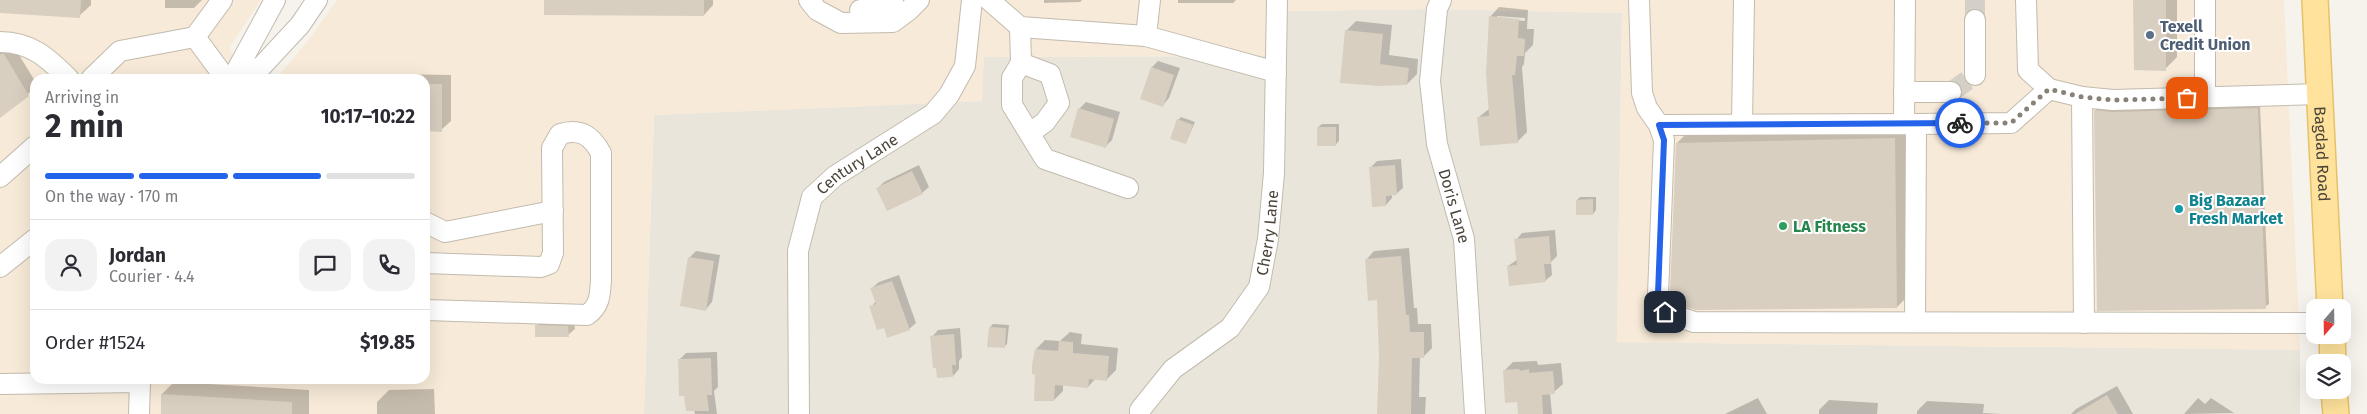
<!DOCTYPE html>
<meta charset="utf-8">
<style>
:root{--surface:#fff;--page:#f2f2f3;--text:#2b2b33;--muted:#7c7c81;--line:#e1e1e2;--accent:#2563eb}
body{margin:0;font-family:"Fira Sans",sans-serif;background:var(--page);color:var(--text);height:100vh;display:flex;flex-direction:column;font-size:19px;white-space:nowrap}
*{box-sizing:border-box;margin:0}
p{font-size:16px;color:var(--muted)}
.icon{flex:none;width:28px;height:28px;fill:none;stroke:currentColor;stroke-width:2;stroke-linecap:round;stroke-linejoin:round}
.map{position:relative;flex:1;overflow:hidden}
.details{position:absolute;left:30px;top:74px;width:400px;height:310px;display:flex;flex-direction:column;background:var(--surface);border-radius:15px;box-shadow:0 5px 20px #0002}
.details>*{flex:none}
.needle{width:32px;rotate:200deg}
.controls{position:absolute;left:2306px;top:299px;display:grid;gap:10px}
.controls a{display:grid;place-items:center;width:45px;height:45px;border-radius:10px;background:var(--surface);box-shadow:0 5px 20px #0002;font-size:25px}
.pin{position:absolute;display:grid;place-items:center;width:42px;height:42px;color:#fff;margin:-21px;border-radius:10px;box-shadow:0 2px 8px #0006}
.courier{position:absolute;display:grid;place-items:center;width:50px;height:50px;margin:-25px;border:4px solid #2563eb;border-radius:50%;background:#fff;color:#222;box-shadow:0 1px 6px #0007}
.head em{font-style:normal;font-weight:700}
.head div{display:flex;flex-direction:column-reverse}
.head{display:flex;align-items:center;justify-content:space-between;height:85px;padding:0 15px}
h1{font-size:32px;font-weight:700;line-height:38px}
.bar{display:grid;grid-template-columns:repeat(4,1fr);gap:8px 5px;align-content:center;height:60px;padding:0 15px}
.bar i{height:6px;border-radius:4px;background:var(--line)}
.bar .active{background:var(--accent)}
.bar p{grid-column:span 4}
.line{display:flex;align-items:center;gap:12px;padding:0 15px;border-top:1px solid var(--line)}
.line div{flex:1}
.round{display:grid;place-items:center;flex:none;width:52px;height:52px;border-radius:15px;background:var(--page)}
.map>svg:first-child{display:block}
</style>
<div class="map">
<svg width="2367" height="414" viewBox="0 0 2367 414">
<rect width="100%" height="100%" fill="#f6f3ec"/>
<path fill="#eae5da" d="M1437 9 1622 13 1617 342 2300 350V414H644L654 115 981 101 984 57 1286 56 1287 11Z"/>
<path fill="#f7ead8" d="M0 0H261L229 48 251 79H35V379H425V79H276L310 38 337 0H2284L2300 350 1617 342 1622 13 1437 9 1287 11 1286 56 984 57 982 101 654 115 644 414H0Z"/>
<path fill="#0003" fill-rule="evenodd" d="M8 0H91V5L79 16Z
M165 0H202L194 8H165Z
M546 0H713V5L704 15Z
M1044 0H1082L1080 2 1044 3Z
M1178 0H1236L1233 3H1178Z
M2134 0H2177V57L2165 69Z
M1499 7 1528 10 1527 29H1534L1533 45 1525 53 1524 64 1522 67 1527 132 1517 142 1479 117 1490 108V17ZM1497 16 1525 18V21L1497 18Z
M1356 21 1392 25 1389 55 1418 59 1417 74 1407 84 1379 85 1346 31Z
M16 50 35 81V88L0 117V51Z
M1158 61 1180 68 1169 98 1163 105 1152 67Z
M390 74 451 75V121L441 130H425V79H385Z
M1086 102 1120 112 1112 140 1105 147 1079 109Z
M2260 106 2269 304 2265 307 2095 111 2098 107 2117 109Z
M1181 117 1195 122 1186 143 1178 120Z
M1322 124H1339V141L1336 144 1318 127Z
M1907 127 1909 295 1897 307 1677 143 1689 131Z
M1401 159 1403 188 1396 194 1392 195V198L1386 205 1370 168 1377 161Z
M919 165 929 187 922 193 878 188 884 182Z
M1580 197H1596V210L1593 214 1577 200Z
M1555 230 1557 256 1551 262 1552 275 1545 281 1508 266 1518 259 1516 240 1522 233Z
M1409 248 1414 308H1417L1418 324H1431L1432 348 1424 356H1420L1419 397H1426L1425 414H1378L1380 358 1379 299 1366 260 1374 251Z
M696 251 720 255 712 302 706 309 689 258Z
M899 275 916 323 909 329 871 307 876 301 872 288 879 282Z
M543 319 574 320 575 329 568 335 536 326Z
M993 324 1009 325 1007 344 1004 347 990 327Z
M960 328 962 357 959 361V369L953 376 932 337 938 330Z
M1070 332 1082 334 1081 344 1118 348 1116 370 1107 379 1096 378 1088 387 1063 384V391L1054 400 1036 349 1045 340 1060 341Z
M717 352 718 387 714 391 717 414H695L680 359 686 353Z
M1537 361 1538 365 1561 363 1563 384 1554 392 1550 393 1552 414H1519L1518 401 1504 371 1513 362Z
M174 382 309 390V414H162V394Z
M2117 386 2133 414H2071L2076 409Z
M434 389 435 414H377V402L389 390Z
M1758 398 1767 414H1725Z
M2198 398 2205 404 2211 398 2234 413 2184 414Z
M1829 400 1878 403 1877 414H1819V410Z
M1927 401 1984 404 1983 413 2002 414H1917V411Z"/>
<path fill="#d8cfc1" d="M0 0H81L80 18 0 13Z
M544 0H704V16L544 15Z
M2133 0H2166V71L2134 70Z
M1489 16 1519 19 1518 38 1525 39 1524 56H1517L1515 75H1512L1518 143 1480 146 1477 117 1489 116 1486 73Z
M1345 30 1383 34 1380 64 1409 68 1407 85 1379 86 1340 83Z
M0 54H4L29 96 0 118Z
M1151 67 1174 75 1163 107 1140 99Z
M425 84H442V132L425 131Z
M1078 108 1114 119 1106 148 1070 137Z
M2258 108 2266 309 2097 311 2094 110 2113 112Z
M1177 119 1193 125 1186 144 1170 139Z
M1317 127H1336V146H1317Z
M1895 138 1897 308 1696 310 1674 303 1670 293 1676 143Z
M1395 165 1397 195 1386 196V206L1372 207 1369 167Z
M912 171 923 194 887 211 876 188Z
M1593 199V215H1576V200Z
M1549 236 1551 264H1544L1546 282 1509 286 1507 266 1517 265 1514 239Z
M1401 256 1406 315H1409L1410 332H1424V358H1412L1411 414H1377L1379 358 1377 300 1368 301 1365 259Z
M688 257 714 261 706 311 680 306Z
M892 281 910 330 887 338 884 328 877 330 869 306 876 304 870 288Z
M535 325 568 326 569 337H535Z
M989 327 1006 328 1005 348 987 347Z
M954 334 956 365H952L953 377 937 378 936 368H933L930 336Z
M1059 341 1073 342V353L1109 356 1107 381 1089 379 1088 388 1055 385 1054 401H1034L1035 375 1032 374V365L1035 349 1058 351Z
M711 358 712 395H707L709 411H686L684 396H679L678 359Z
M1519 369 1520 371 1529 369V373L1553 371 1555 394 1542 395 1543 414H1518L1517 402 1505 403 1503 370Z
M161 394 292 402V414H161Z
M2107 395 2118 414H2075Z"/>
<g fill="none" stroke-linecap="round" stroke-linejoin="round">
<path stroke="#d4d0c8" stroke-width="20" stroke-dasharray="20 10" stroke-linecap="butt" d="M1975 20V0
M1951 92 1975 75"/>
<g stroke="#c2bbae" stroke-width="22">
<g id="minor">
<path d="M222 0 195 37 226 79"/>
<path d="M809 0 817 10 841 23 893 22 909 10 919 0"/>
<path d="M989 0 1020 27 1146 36 1150 0"/>
<path id="s1" d="M1441 0 1437 9 1430 81 1437 144 1464 239 1475 414"/>
<path d="M1639 0 1642 93 1647 108 1659 125 1664 140 1658 295 1665 312 1694 322 2315 323"/>
<path d="M2026 0 2028 70 2049 89 2082 97 2113 100 2320 94"/>
<path d="M2205 0V97"/>
<path d="M860 10 886 9 893 4V0"/>
<path d="M1020 27 1021 63 1012 78V105L1045 159 1128 188"/>
<path d="M1146 36 1276 72"/>
<path d="M0 42C31 42 48 58 69 79"/>
<path d="M1021 63 1050 74 1059 103 1045 122 1030 133"/>
<path d="M1975 75V20"/>
<path d="M91 79 120 51 195 37"/>
<path d="M232 79 275 0"/>
<path d="M238 79 262 66 300 25 317 0"/>
<path d="M1904 92H1951"/>
<path d="M2082 97 2084 323"/>
<path d="M1742 123 1744 0"/>
<path d="M1904 123 1905 0"/>
<path d="M1916 124 2011 123 2049 89"/>
<path d="M1659 125 1916 124 1915 322"/>
<path d="M0 177 35 146"/>
<path d="M425 222 445 232 553 211"/>
<path d="M425 263 541 267 549 264 553 253 552 148 560 134C580 128 591 135 601 153V280C600 295 600 306 587 315L425 310"/>
<path d="M0 267 35 239"/>
<path d="M0 384 140 382 139 414"/>
<path id="s2" d="M799 414 798 251 812 197 835 176 933 114 949 95 965 66 972 0"/>
<path id="s3" d="M1140 414V410L1173 369 1230 328 1259 287 1268 239 1274 173 1277 0"/>
</g>
</g>
<g stroke="#e6c16a" stroke-width="28">
<g id="major">
<path id="s4" d="M2315 0 2330 308"/>
<path d="M2332 335 2333 362"/>
<path d="M2334 390 2336 414"/>
</g>
</g>
<use href="#minor" stroke="#fff" stroke-width="20"/>
<use href="#major" stroke="#ffe39c" stroke-width="25"/>
</g>
<g fill="none" stroke-linecap="round" stroke-linejoin="round">
<path stroke="#878178" stroke-width="5" stroke-dasharray="0 9" d="M1960 123H2011L2049 89 2082 97 2113 100 2187 98"/>
<path stroke="#2563eb" stroke-width="6" d="M1665 312 1658 294 1664 140 1659 125 1960 123"/>
</g>
<circle fill="#5c6f8a" stroke="#fff" stroke-width="2" cx="2150" cy="35" r="5"/>
<circle fill="#0f9aa8" stroke="#fff" stroke-width="2" cx="2179" cy="209" r="5"/>
<circle fill="#2e9e5b" stroke="#fff" stroke-width="2" cx="1783" cy="226" r="5"/>
<g text-anchor="middle" stroke-width="4" stroke-linejoin="round" paint-order="stroke">
<g font-size="16" font-weight="bold" fill="#4e5e75" stroke="#fff" text-anchor="start">
<text x="2160" y="32">Texell<tspan x="2160" dy="18">Credit Union</tspan></text>
</g>
<g font-size="16" fill="#4b4439" stroke="#fff">
<text dy="6" stroke="none"><textPath href="#s4" startOffset="154">Bagdad Road</textPath></text>
<text dy="6" stroke="none"><textPath href="#s2" startOffset="275">Century Lane</textPath></text>
<text dy="6" stroke="none"><textPath href="#s1" startOffset="210">Doris Lane</textPath></text>
<text dy="6" stroke="none"><textPath href="#s3" startOffset="232">Cherry Lane</textPath></text>
</g>
<g font-size="16" font-weight="bold" fill="#0d838f" stroke="#fff" text-anchor="start">
<text x="2189" y="206">Big Bazaar<tspan x="2189" dy="18">Fresh Market</tspan></text>
</g>
<g font-size="16" font-weight="bold" fill="#27864d" stroke="#fff" text-anchor="start">
<text x="1793" y="232">LA Fitness</text>
</g>
</g>
</svg>
<div class="controls">
<a><svg class="needle" viewBox="-14 -14 28 28"><path d="M0-13l5 13h-10z" fill="#e53935"/><path d="M0 13l5-13h-10z" fill="#7c7c81"/></svg></a>
<a><svg class="icon" aria-label="layers" viewBox="0 0 24 24"><path d="M12 4l9 5-9 5-9-5zM3 14l9 5 9-5"/></svg></a>
</div>
<div class="pin" style="left:2187px;top:98px;background:#ea580c"><svg class="icon" aria-label="bag" viewBox="0 0 24 24"><path d="M5 8h14l-1 12H6zM9 8a3 3 0 0 1 6 0"/></svg></div>
<div class="pin" style="left:1665px;top:312px;background:#1f2937"><svg class="icon" aria-label="home" viewBox="0 0 24 24"><path d="M3 11l9-7 9 7M6 9v11h12V9"/></svg></div>
<div class="courier" style="left:1960px;top:123px"><svg class="icon" aria-label="bike" viewBox="0 0 24 24"><circle cx="6" cy="16" r="4"/><circle cx="18" cy="16" r="4"/><path d="M6 16l4-8h5l3 8M10 8l3 8H6M13 5h3"/></svg></div>
<section class="details">
<div class="head"><div><h1>2 min</h1><p>Arriving in</p></div><em>10:17–10:22</em></div>
<div class="bar"><i class="active"></i><i class="active"></i><i class="active"></i><i></i><p>On the way · 170 m</p></div>
<div class="line" style="height:90px"><a class="round"><svg class="icon" aria-label="person" viewBox="0 0 24 24"><circle cx="12" cy="8" r="4"/><path d="M4 21q1-7 8-7t8 7"/></svg></a><div><b>Jordan</b><p>Courier · 4.4</p></div><a class="round"><svg class="icon" aria-label="chat" viewBox="0 0 24 24"><path d="M4 5h16v11H9l-5 4z"/></svg></a><a class="round"><svg class="icon" aria-label="phone" viewBox="0 0 24 24"><path d="M5 4h4l2 5-3 2q2 4 5 5l2-3 5 2v4C11 20 4 13 5 4z"/></svg></a></div>
<div class="line" style="height:65px"><div>Order #1524</div><b>$19.85</b></div>
</section>
</div>
